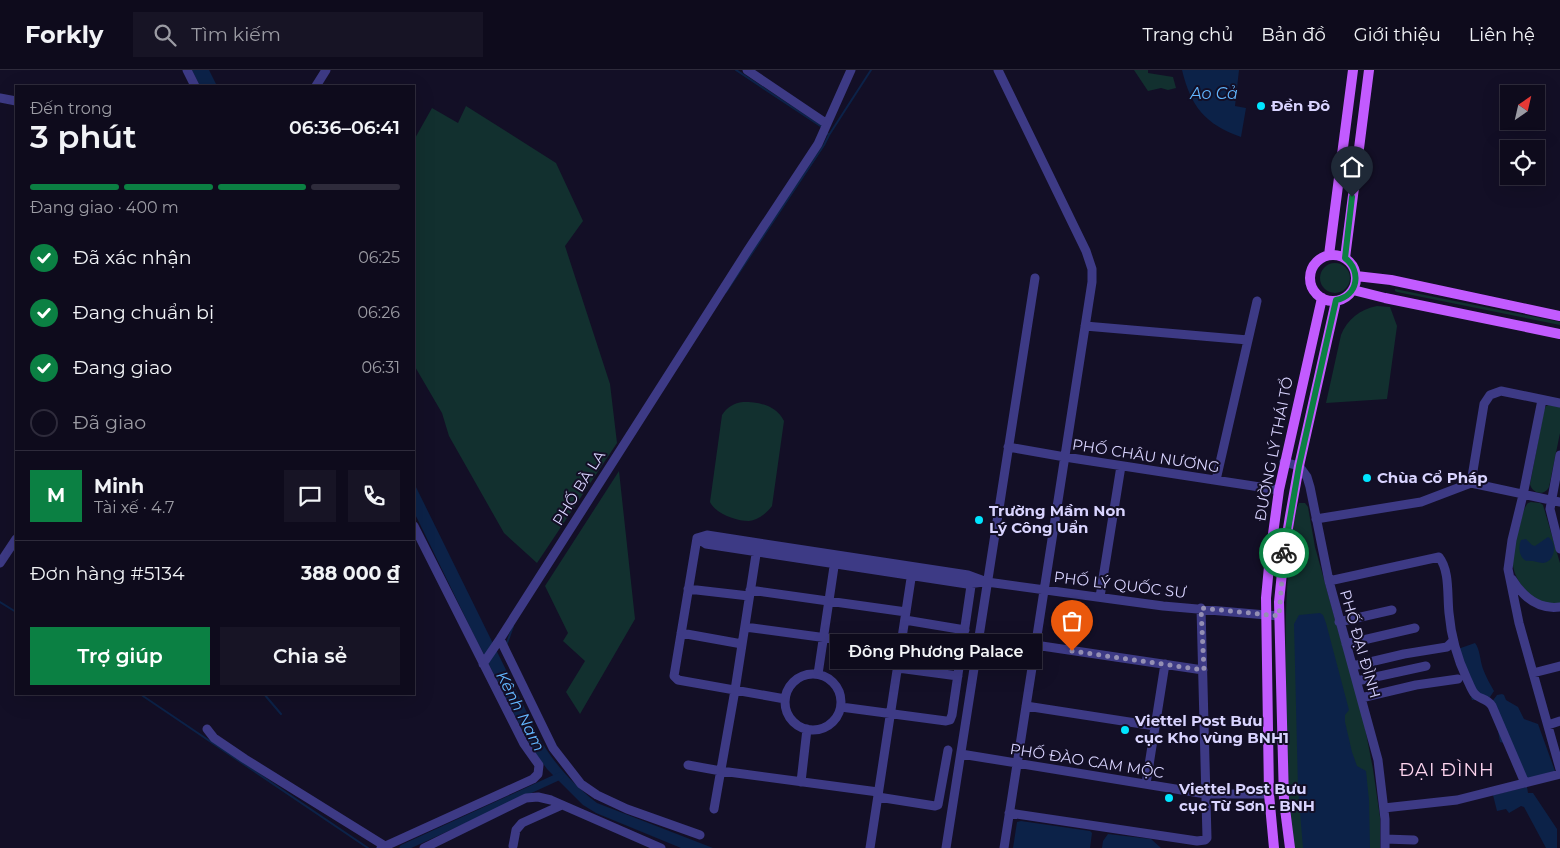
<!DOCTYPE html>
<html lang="vi">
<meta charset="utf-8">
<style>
:root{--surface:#0e0b1c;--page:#171425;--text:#f1f3f6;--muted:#9b9ba3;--line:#2e2b3b;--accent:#0b8043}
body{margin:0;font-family:Montserrat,sans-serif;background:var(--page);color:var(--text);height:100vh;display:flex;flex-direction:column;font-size:19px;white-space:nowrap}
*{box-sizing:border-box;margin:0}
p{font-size:16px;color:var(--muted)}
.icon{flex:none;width:28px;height:28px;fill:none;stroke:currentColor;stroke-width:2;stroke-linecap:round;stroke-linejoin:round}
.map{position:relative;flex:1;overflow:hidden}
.panel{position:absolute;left:15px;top:15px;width:400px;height:610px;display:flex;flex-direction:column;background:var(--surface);border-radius:0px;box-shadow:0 5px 20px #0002,0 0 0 1px var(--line)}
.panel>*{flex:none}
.needle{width:32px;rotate:34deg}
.buttons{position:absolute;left:1500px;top:15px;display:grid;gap:10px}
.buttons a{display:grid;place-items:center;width:45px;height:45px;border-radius:0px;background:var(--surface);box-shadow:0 5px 20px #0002,0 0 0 1px var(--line);font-size:25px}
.pin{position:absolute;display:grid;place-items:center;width:42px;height:42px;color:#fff;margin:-51px -21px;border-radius:50% 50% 50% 0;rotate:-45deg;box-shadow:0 0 5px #0007}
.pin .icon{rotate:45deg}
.courier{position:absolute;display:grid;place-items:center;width:50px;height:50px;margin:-25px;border:4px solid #0b8043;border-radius:50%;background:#fff;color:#222;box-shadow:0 1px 6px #0007}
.bubble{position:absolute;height:35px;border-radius:0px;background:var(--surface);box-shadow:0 5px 20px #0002,0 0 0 1px var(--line);font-size:16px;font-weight:600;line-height:35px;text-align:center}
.overview em{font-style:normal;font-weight:600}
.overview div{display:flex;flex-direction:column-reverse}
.overview{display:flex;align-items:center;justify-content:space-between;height:85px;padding:0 15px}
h1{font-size:32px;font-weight:600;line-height:38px}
.bar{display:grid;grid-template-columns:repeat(4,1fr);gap:8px 5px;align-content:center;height:60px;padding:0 15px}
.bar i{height:6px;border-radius:4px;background:var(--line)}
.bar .on{background:var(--accent)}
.bar p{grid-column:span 4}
.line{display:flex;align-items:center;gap:12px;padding:0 15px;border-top:1px solid var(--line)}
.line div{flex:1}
.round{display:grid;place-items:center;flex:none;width:52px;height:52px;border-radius:0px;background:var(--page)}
ol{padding:0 15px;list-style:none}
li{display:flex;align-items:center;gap:15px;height:55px}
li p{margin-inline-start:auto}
li .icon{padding:5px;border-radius:50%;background:var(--accent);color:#fff;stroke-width:4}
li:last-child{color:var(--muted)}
li i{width:28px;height:28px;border:2px solid var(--line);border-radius:50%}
.primary-button{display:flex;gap:10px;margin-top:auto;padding:10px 15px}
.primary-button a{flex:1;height:58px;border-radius:0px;background:var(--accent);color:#fff;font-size:20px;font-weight:600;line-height:58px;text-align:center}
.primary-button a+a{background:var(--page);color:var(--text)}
header{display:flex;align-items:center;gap:30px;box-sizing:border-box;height:70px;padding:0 25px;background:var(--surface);border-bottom:1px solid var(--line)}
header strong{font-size:24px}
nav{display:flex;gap:28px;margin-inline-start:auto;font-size:18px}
.search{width:350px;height:45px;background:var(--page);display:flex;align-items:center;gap:12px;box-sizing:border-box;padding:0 18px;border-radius:0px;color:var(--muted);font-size:19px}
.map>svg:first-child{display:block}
</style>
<header>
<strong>Forkly</strong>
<div class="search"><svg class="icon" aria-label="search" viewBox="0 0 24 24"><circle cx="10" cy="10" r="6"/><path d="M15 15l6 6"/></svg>Tìm kiếm</div>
<nav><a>Trang chủ</a><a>Bản đồ</a><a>Giới thiệu</a><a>Liên hệ</a></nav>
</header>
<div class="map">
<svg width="1560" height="778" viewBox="0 0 1560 778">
<rect width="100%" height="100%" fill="#130f26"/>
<path fill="#12302f" d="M1134 0H1148V3L1173 7 1176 18 1168 20 1161 18 1148 21Z
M466 36 556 93 583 151 565 176 610 314 617 373 537 493 504 463 449 366 442 343 414 295V70L432 38 458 53Z
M1320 208a15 15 0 1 1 30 0a15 15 0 1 1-30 0Z
M1395 219 1560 252V255L1397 222 1395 221Z
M1377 236 1390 237 1397 256 1387 329 1326 333 1341 265C1347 250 1360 239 1377 236Z
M743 332C759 332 776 335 784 351L772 436C767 443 758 450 749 451 736 451 716 444 710 432L722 345C727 337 734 333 743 332Z
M1549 335 1560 337V363L1549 417C1545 426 1532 424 1530 414L1544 340 1546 336Z
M619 401 635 549 580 644 566 622 585 591 563 571 568 563 545 516Z
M1531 432 1540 433 1543 435 1560 493V535C1555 534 1549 534 1544 533 1536 531 1528 524 1523 517 1508 498 1512 484 1518 462 1521 453 1522 440 1528 433Z
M1299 433H1305L1308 437 1315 477 1338 560 1361 637 1373 699 1380 747V778H1293C1287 733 1287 687 1286 641 1285 573 1284 507 1296 440Z"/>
<path fill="#0c2248" d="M192 0H209L217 16H200Z
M1182 0H1239L1235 36 1246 38 1241 67C1205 54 1191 37 1182 0Z
M414 413 540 669C555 695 573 714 597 733L713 778H681L596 743 583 735 547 699 531 677 472 561 414 442Z
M1548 467C1558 473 1555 492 1543 493 1537 493 1533 490 1526 491 1519 486 1518 478 1521 470L1526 469 1532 475 1535 476Z
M1320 543 1323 545 1326 553 1349 640 1345 645V652L1352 682 1357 696 1366 701 1369 730 1370 778H1303L1298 718 1294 554 1299 545Z
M1475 573C1480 579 1480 591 1483 599 1486 607 1490 614 1494 621L1488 630H1472L1459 593 1455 580Z
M1502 624 1504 625 1506 630 1518 637 1524 649 1538 654 1555 701 1524 710 1507 674 1500 672 1497 655 1488 637 1497 625Z
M1527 717 1528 723H1533L1557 759V778H1546L1524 737 1521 736 1509 743 1506 739 1497 741 1493 725Z
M1021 751 1090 761 1092 763 1090 778H1013L1017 752Z
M1108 764 1151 769 1161 778H1102L1103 771Z"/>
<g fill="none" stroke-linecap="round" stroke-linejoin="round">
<path stroke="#0c2248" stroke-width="2" d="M736 0 822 57
M829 65 871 0
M726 222 824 75 829 65 826 62
M0 532 16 542
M507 573 513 556
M140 624 368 778
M264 624 281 644"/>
<path stroke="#0c2248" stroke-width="7" d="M403 778 560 706"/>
<path stroke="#3d3a85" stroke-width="9" d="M187 0 195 16
M747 0 827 54
M998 0 1086 181 1092 199V212L1004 778
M316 16 326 0
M0 28 16 31
M1085 256 1248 270
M1542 330 1523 425 1512 470 1508 499 1519 553 1560 699
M1008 377 1065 387 1279 420
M1560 385 1550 439 1560 479
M1284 392 1299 396 1307 407 1310 417 1329 511 1378 690 1385 749V778
M1216 410 1257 231
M1471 413 1484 334 1490 325 1501 321 1560 333
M1316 449 1421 432 1471 413 1560 432
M697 468 707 465 968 505 987 512 1163 536 1279 546
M697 468 706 474 967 514 984 512
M697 468 674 606 678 610 785 629
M0 493 16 469
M1512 509C1523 527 1538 540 1560 537
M1329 511 1439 487C1450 501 1447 525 1449 543 1451 566 1457 588 1467 609 1469 613 1471 619 1474 623 1479 630 1486 627 1492 636L1525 713
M688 519 749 526
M750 520 906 542
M1100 527 1121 396
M905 550 965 560
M1339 552 1392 540
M745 557 901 578
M681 563 742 574
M500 569 553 678 581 714 597 725 627 739 700 765
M1346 574 1415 558
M1035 575 1203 600
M483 594 500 569 748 180 818 74 851 0
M1353 596 1404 584 1447 577 1453 571
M898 598 958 606
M1533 603 1560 596
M785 632a28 28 0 1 1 56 0a28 28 0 1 1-56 0Z
M818 604 835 490
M1357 611 1426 596
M1361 628 1416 615 1458 609
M1026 636 1155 656
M841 637 946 651 950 650 952 645 972 509
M1548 655 1560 651
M207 659 214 668 245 689 385 776
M961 684 1206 724H1269
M688 695 721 701 878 722
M801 712 807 659
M1146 714 1165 594
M878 727 935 736 938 735 948 680
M1384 738 1457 730 1560 704
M714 739 735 620 757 478
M1009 743 1197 771 1205 770 1207 768 1201 538
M1385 769 1414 770
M513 776 516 760 522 753 562 735
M381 778 533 709 538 704 539 695 524 674 414 456
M424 778 526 728 538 727 551 730 661 778
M870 778 912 502
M946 778 1035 208"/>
<path stroke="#c25bff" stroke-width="10" d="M1310 208a23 23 0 1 1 46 0a23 23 0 1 1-46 0Z
M1329 185 1353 0
M1345 188 1369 0
M1356 206 1391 210 1560 246
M1353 220 1385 228 1560 264
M1274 778 1269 724 1266 528 1270 486 1279 420 1322 228
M1290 778 1284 731 1279 532 1284 483 1290 446 1299 396 1336 231"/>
</g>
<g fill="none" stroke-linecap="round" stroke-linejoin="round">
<path stroke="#948fb3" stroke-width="5" stroke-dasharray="0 9" d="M1072 581 1204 600 1201 538 1279 546 1284 483"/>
<path stroke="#0b8043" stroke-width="6" d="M1284 483 1299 396 1336 230C1358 226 1362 201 1345 188L1352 127"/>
</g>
<g fill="#00e5ff" stroke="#130f26" stroke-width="2">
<circle cx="1261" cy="36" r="5"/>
<circle cx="1367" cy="408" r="5"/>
<circle cx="979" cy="450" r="5"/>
<circle cx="1125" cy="660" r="5"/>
<circle cx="1169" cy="728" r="5"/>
</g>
<g text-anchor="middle" stroke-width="4" stroke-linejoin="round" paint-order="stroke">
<g font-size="15" font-weight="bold" fill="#d9d4ff" stroke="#130f26" text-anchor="start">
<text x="1271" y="41">Đền Đô</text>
<text x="1377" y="413">Chùa Cổ Pháp</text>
<text x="989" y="446">Trường Mầm Non<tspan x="989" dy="17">Lý Công Uẩn</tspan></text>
<text x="1135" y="656">Viettel Post Bưu<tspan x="1135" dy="17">cục Kho vùng BNH1</tspan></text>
<text x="1179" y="724">Viettel Post Bưu<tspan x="1179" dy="17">cục Từ Sơn - BNH</tspan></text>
</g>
<g font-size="15" fill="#d9d4ff" stroke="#130f26">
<text transform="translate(1274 379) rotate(-79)" y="5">ĐƯỜNG LÝ THÁI TỔ</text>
<text transform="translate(1146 386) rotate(9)" y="5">PHỐ CHÂU NƯƠNG</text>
<text transform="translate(579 418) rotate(-58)" y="5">PHỐ BÀ LA</text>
<text transform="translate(1120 515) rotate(7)" y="5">PHỐ LÝ QUỐC SƯ</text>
<text transform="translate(1360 574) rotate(74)" y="5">PHỐ ĐẠI ĐÌNH</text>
<text transform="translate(1087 691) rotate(9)" y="5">PHỐ ĐÀO CAM MỘC</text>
</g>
<g font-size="16" font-style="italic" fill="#62b6ff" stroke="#130f26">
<text x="1214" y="29">Ao Cả</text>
<text transform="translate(521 641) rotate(63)" y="6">Kênh Nam</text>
</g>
<g font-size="18" letter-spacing="1" fill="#ffd6f0" stroke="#130f26">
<text x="1447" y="706">ĐẠI ĐÌNH</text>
</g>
</g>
</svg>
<div class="buttons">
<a><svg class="needle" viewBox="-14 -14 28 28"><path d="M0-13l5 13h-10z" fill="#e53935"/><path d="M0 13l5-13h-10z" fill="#9b9ba3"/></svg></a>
<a><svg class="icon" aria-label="locate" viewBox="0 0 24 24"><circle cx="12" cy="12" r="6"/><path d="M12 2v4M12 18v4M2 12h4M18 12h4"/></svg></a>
</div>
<div class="pin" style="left:1072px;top:581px;background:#ea580c"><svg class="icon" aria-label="bag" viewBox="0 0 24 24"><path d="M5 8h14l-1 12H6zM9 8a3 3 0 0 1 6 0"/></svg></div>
<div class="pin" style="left:1352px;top:127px;background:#1f2937"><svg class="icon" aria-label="home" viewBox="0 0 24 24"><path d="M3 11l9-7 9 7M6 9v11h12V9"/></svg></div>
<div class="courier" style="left:1284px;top:483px"><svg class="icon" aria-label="bike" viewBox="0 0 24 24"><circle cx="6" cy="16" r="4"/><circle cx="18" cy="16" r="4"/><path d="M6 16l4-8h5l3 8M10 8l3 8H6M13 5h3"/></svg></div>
<div class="bubble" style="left:830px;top:564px;width:212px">Đông Phương Palace</div>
<section class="panel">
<div class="overview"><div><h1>3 phút</h1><p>Đến trong</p></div><em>06:36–06:41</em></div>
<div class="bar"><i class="on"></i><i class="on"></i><i class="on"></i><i></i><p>Đang giao · 400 m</p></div>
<ol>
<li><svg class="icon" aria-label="check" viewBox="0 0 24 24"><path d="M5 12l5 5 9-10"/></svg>Đã xác nhận<p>06:25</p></li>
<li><svg class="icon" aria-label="check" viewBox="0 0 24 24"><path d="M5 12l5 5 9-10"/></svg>Đang chuẩn bị<p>06:26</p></li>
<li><svg class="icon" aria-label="check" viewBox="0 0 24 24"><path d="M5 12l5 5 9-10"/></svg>Đang giao<p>06:31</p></li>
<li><i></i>Đã giao</li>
</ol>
<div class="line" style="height:90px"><b class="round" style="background:var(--accent);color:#fff">M</b><div><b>Minh</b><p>Tài xế · 4.7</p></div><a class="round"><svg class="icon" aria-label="chat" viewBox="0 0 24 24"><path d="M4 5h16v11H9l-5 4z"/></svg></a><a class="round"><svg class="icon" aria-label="phone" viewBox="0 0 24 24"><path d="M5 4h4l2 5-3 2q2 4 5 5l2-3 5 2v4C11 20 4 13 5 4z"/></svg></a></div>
<div class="line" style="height:65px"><div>Đơn hàng #5134</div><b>388 000 ₫</b></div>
<div class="primary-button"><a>Trợ giúp</a><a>Chia sẻ</a></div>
</section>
</div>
